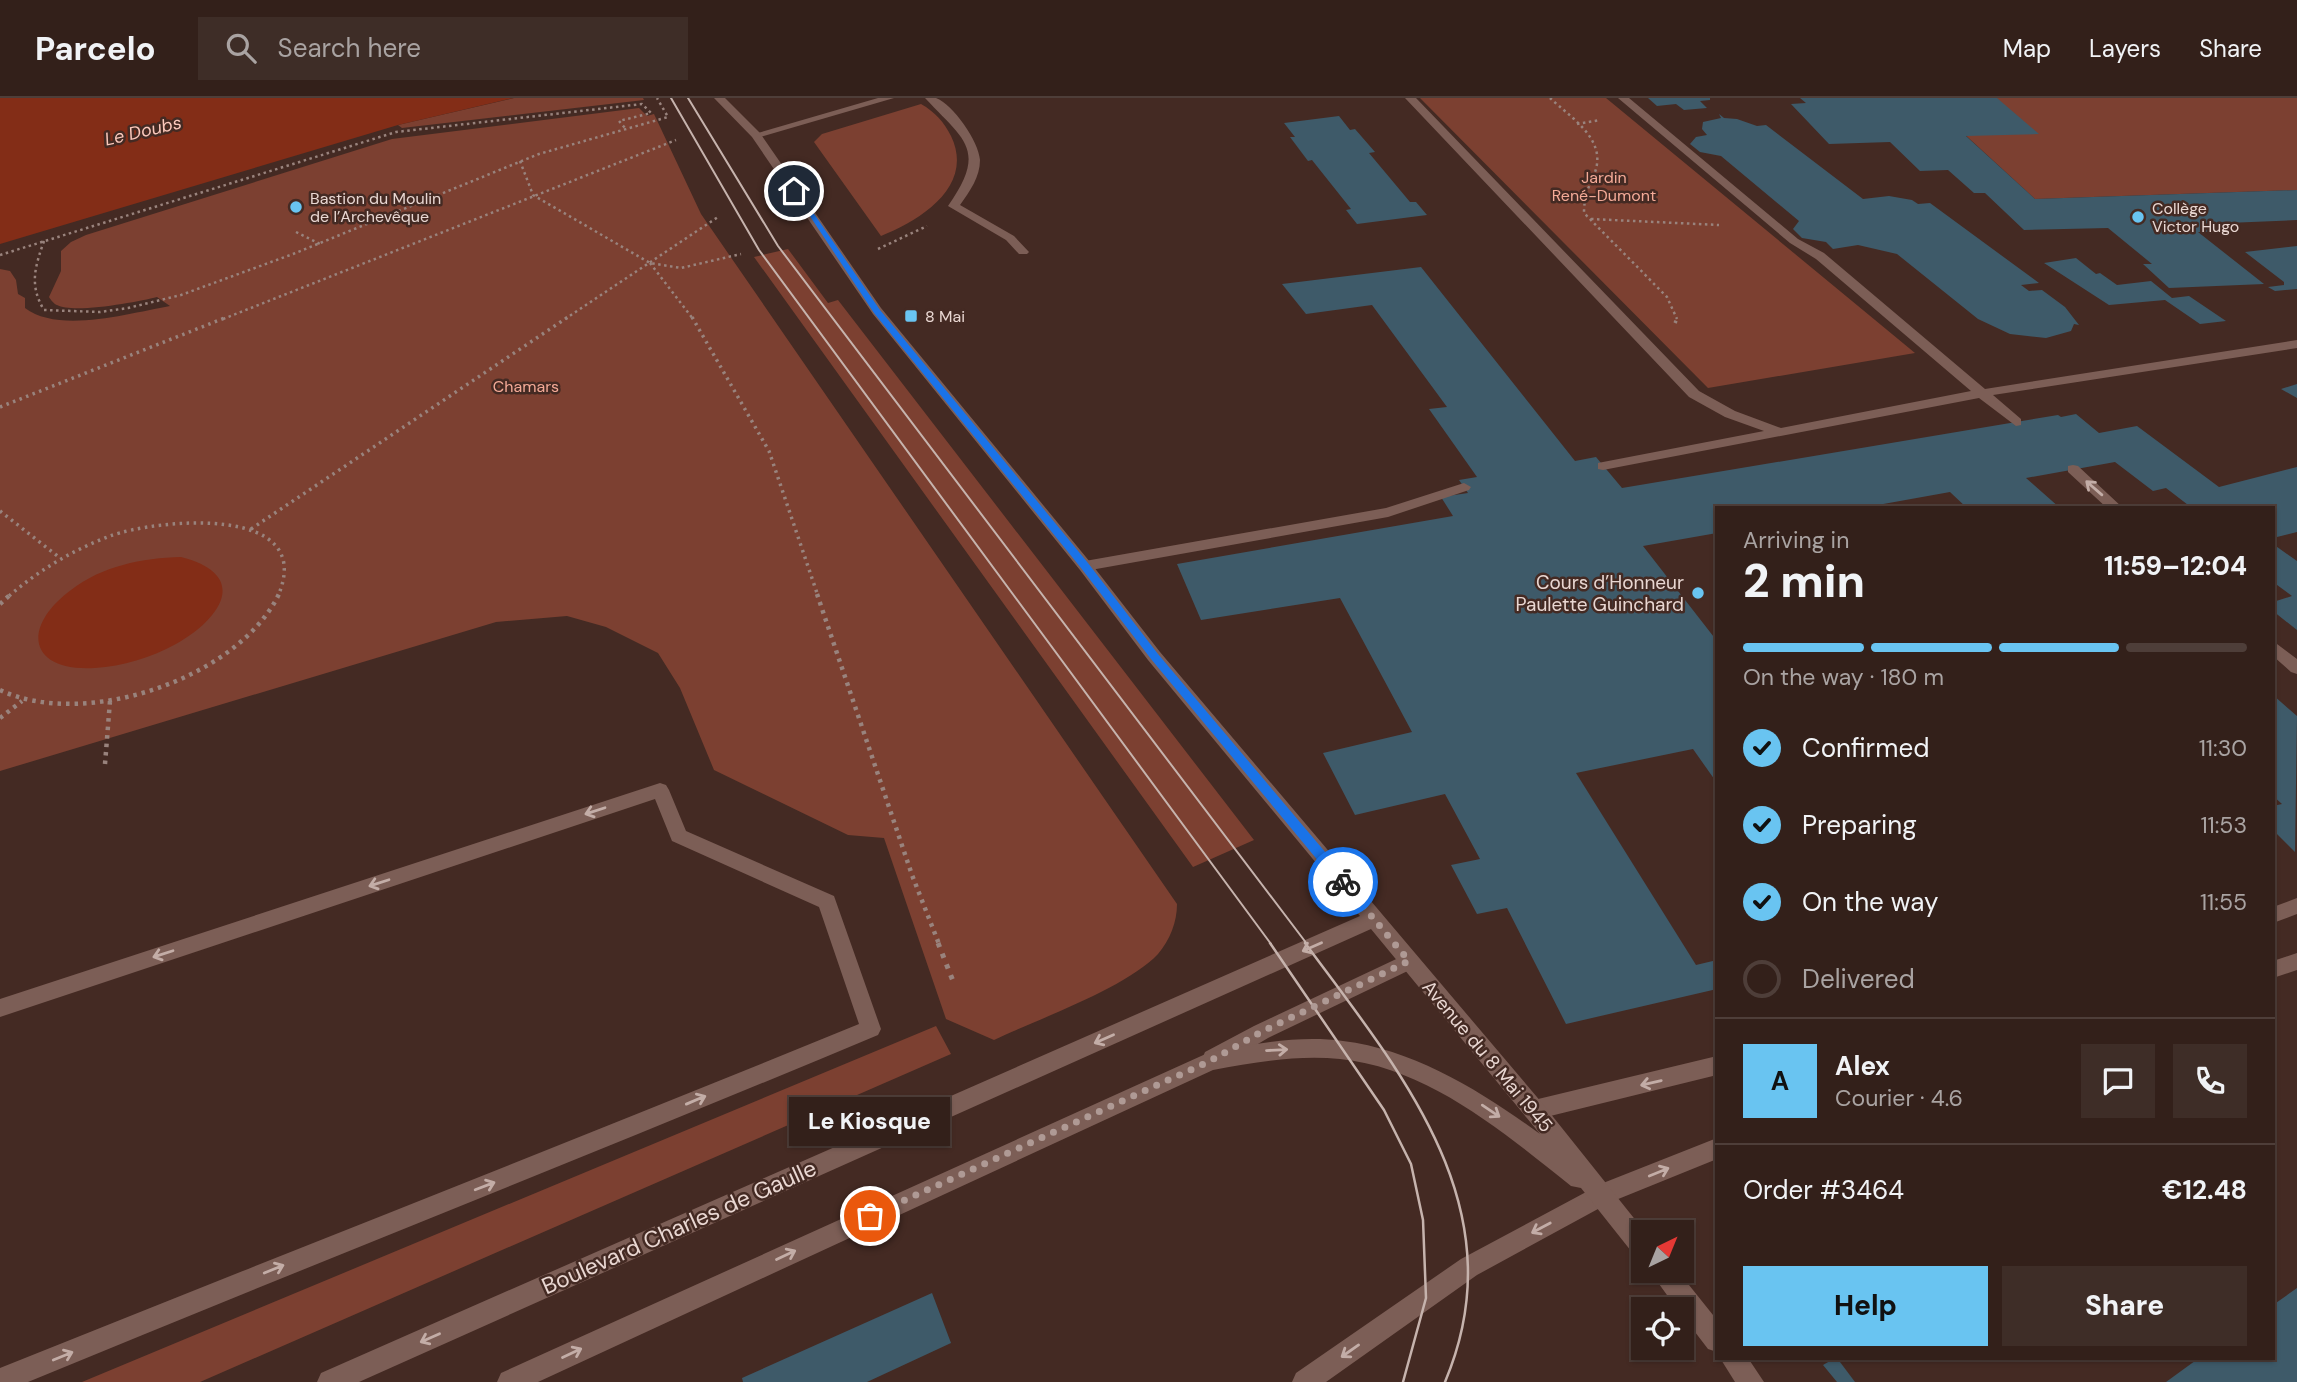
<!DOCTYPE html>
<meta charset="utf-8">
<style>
:root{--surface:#33201a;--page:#3e2d27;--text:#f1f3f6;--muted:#a9a3a2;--line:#4e3e39;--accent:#69c4f1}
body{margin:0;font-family:"DM Sans",sans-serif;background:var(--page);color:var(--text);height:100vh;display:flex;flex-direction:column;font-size:26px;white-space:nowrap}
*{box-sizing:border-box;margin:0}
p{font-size:23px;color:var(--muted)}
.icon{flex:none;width:38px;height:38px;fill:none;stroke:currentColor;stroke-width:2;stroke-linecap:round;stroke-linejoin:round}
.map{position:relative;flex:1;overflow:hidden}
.drawer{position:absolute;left:1715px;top:408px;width:560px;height:854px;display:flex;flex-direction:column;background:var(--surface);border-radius:0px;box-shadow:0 2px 5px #0004,0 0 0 2px var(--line)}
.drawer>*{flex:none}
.needle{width:46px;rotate:43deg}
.controls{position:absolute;left:1631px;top:1122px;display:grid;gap:14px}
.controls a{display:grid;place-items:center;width:63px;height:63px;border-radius:0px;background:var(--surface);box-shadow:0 2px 5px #0004,0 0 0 2px var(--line);font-size:35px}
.pin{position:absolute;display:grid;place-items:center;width:60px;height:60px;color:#fff;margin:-30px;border:4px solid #fff;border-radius:50%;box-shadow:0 2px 7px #0007}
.courier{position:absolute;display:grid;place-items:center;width:70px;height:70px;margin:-35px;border:5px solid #1a73e8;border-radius:50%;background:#fff;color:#222;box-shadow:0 2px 9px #0007}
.bubble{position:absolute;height:49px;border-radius:0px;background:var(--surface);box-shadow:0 2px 5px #0004,0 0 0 2px var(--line);font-size:23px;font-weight:800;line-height:49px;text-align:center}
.summary em{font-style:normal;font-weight:800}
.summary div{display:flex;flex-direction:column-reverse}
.summary{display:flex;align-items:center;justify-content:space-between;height:119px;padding:0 28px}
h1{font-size:46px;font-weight:800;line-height:52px}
.bar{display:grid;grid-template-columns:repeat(4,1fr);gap:10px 7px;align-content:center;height:84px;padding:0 28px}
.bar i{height:9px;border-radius:5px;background:var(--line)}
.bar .on{background:var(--accent)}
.bar p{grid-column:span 4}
.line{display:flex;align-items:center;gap:18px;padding:0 28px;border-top:2px solid var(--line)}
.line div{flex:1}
.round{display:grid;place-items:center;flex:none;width:74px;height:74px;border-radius:0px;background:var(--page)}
ol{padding:0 28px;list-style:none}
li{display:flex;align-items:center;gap:21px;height:77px}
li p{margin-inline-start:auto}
li .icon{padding:7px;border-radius:50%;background:var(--accent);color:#111;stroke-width:4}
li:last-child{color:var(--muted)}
li i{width:38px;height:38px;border:4px solid var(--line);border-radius:50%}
.cta{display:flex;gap:14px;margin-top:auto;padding:14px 28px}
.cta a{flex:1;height:80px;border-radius:0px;background:var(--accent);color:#111;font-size:28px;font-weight:800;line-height:80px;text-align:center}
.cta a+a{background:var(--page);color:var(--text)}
header{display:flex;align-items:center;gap:42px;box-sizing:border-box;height:98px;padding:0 35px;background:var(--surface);border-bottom:2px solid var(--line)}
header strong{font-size:33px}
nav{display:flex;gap:38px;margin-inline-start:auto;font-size:24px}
.search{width:490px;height:63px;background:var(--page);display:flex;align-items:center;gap:18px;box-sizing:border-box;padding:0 24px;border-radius:0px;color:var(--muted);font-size:26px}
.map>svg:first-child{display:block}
</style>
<header>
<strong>Parcelo</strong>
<div class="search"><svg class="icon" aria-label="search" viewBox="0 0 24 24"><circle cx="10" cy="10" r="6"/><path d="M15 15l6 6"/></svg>Search here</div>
<nav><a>Map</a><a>Layers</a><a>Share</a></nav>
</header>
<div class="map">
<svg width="2297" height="1284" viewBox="0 0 2297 1284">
<rect width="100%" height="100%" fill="#442a23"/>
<path fill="#7c4031" d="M514 0H643L644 2 402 30 398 27Z
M1420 0H1606L1915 255 1708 290Z
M1925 0H2297V92L2035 101Z
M921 6C935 14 944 24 951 38 975 88 921 122 881 138L814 44 822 36Z
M639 10 647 18 654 16 701 116 1177 806C1177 824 1170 842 1158 856 1126 890 1038 921 994 942L946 921 884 740 848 737 714 672 680 590 658 555 606 529 567 518 496 524 0 673V171L10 173 16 182 18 196 25 200V210C59 236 130 215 170 208L157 199C138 204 73 216 57 207 55 207 50 201 49 199L61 173V153L71 144 86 137 392 41Z
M788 151 828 205 838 202 1254 742 1193 769 754 159Z
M936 928 951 956 200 1284H82Z"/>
<path fill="#832d17" d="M0 0H513L398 27 0 146Z
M181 459C251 477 221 521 176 546 150 560 123 568 95 570 28 574 21 529 71 492 102 468 142 460 181 459Z"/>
<path fill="#3e5a69" d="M1648 0H1710V2L1700 3 1707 10 1684 12 1676 6 1657 8Z
M1800 0H1997L2039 36 1966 38 2035 101 2297 92V122L2203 126 2213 134H2198L2264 186 2169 190 2143 166H2152L2108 130 2024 132 1985 95H1974L1948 72 1920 73 1890 44 1829 46 1791 6 1806 5Z
M1719 16 1724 20 1737 21 1757 28 1766 27 1863 101 1889 98 1912 102 1918 106 1930 105 2039 185 2021 187 2029 193 2042 192 2065 209 2079 227 2074 226 2071 233 2046 240 2010 236 1978 221 1897 156 1858 147 1833 151 1826 144 1802 140 1793 131 1799 123 1721 58 1700 54 1690 46 1696 39 1707 37 1702 31 1703 24 1721 20Z
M1339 18 1350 32 1355 31 1375 54 1369 55 1410 104H1416L1427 117 1357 126 1346 112 1351 111 1312 62 1308 63 1290 39H1295L1284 25Z
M2297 148V191L2275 193 2268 189 2284 187V184L2245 154Z
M2076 160 2096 176 2100 175 2117 187 2151 183 2172 200 2189 198 2226 223 2200 226 2165 202 2109 207 2044 165Z
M1421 169 1575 363 1596 359 1622 390 2058 317 2061 319 2076 316 2099 335 2137 328 2219 389 2297 369V434L2273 440V410H2192L2166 390 2153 393 2115 364 2026 380 2060 410H1967L1950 394 1861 410H1717V435L1643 448 1717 543V685L1693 651 1576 675 1696 867 1717 862V891L1566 926 1507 810 1477 816 1451 767 1480 761 1445 696 1355 717 1323 655 1412 634 1340 500 1201 522 1177 466 1453 418 1441 399 1468 395 1459 382 1477 379 1429 311 1447 309 1372 207 1306 216 1282 186Z
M2297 286V300L2281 291Z
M2273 446 2297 463V532L2273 513V504L2292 498 2273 484Z
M2273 597 2297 618 2295 754 2273 732V708L2282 706 2273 698Z
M2297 1190V1284H2166L2199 1260H2273V1207Z
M932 1195 951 1245 867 1284H743L742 1280Z
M1835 1260H1837L1855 1284H1837L1823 1267Z"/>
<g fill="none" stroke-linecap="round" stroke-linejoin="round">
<path stroke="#99837d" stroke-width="2.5" stroke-dasharray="2.5 3.5" stroke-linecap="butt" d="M1550 0C1570 19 1607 41 1595 74 1589 88 1584 98 1584 115L1667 199 1677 221
M1577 26 1600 22
M520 63 533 97 650 165 681 170 741 156
M1591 121 1719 127
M296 134 320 146
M44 143C35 169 29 187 44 212L100 214 128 210 181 197 293 156 539 56 668 19 657 0
M878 151 927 128
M0 157 396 34 642 6 651 15 619 23 625 30
M650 165 693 221
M223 221 676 42
M565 221 718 119"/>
<path stroke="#99837d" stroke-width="3.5" stroke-dasharray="2.5 4.5" stroke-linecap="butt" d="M692 219 769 353 818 498
M1675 225 1678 219
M0 309 227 219
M0 413 60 460
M251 431 568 219
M9 498C39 472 73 452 110 438 156 421 318 405 278 498"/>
<path stroke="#99837d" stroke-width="4.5" stroke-dasharray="3.5 5" stroke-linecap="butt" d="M817 496 912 777 939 846
M0 506 11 496
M0 592C84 632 238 581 279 496
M0 620 22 603
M105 666 110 603"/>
<path stroke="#99837d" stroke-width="5" stroke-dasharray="4.5 7" stroke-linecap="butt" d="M938 845 953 883"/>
<path fill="#7c5e56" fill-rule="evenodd" d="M925 0C929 0 933 0 936 0 953 6 979 44 980 62 980 79 970 93 960 107L1014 138 1029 154 1027 156H1019L1006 142 948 108C988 51 964 42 925 0Z
M1405 0H1416L1699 293 1735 313 1781 330 1971 293 1816 161 1790 145 1618 0H1629L1798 141 1824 155 1985 291 2297 242V250L1993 297 2021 321V327L2016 328 1979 300 1603 372 1598 371V365L1603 364 1764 333 1725 319 1689 299Z
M2073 367 2078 368 2123 410H2107L2068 374V368Z
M1464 385 1471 389 1469 392 1388 419 1085 473 1077 468 1085 463 1386 410Z
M2273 543 2297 561V576L2291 574 2273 558Z
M660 685 666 687 669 692 686 733 834 798 881 931 878 937C596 1055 311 1167 28 1284H0V1270C286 1155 573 1043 859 926L819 809 672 743 655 701 0 919V901Z
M1409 855 1416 857 1419 863 1416 869 1268 940 1221 968 1213 970 1205 968 1202 961 1205 954 1254 928Z
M1601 1086 1609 1089 1612 1097 1609 1105 1477 1177 1326 1284H1292L1296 1275 1461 1161Z"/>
<path fill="#7c5e56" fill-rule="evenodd" d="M878 0H894L760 39 751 37Z
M2297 800V816L2273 825V809Z
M2297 855V872L2273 880V863Z
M1717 958V977L1534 1022 1526 1019 1523 1012 1526 1005 1534 1002Z
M1717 1040V1061L1601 1108 1593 1105 1590 1097 1593 1089Z"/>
<path fill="#7c5e56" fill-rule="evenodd" d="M714 0H725L760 35 881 210 1090 464 1160 554 1542 1005 1645 1134 1643 1161 1635 1158 1581 1090 1571 1088C1504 1035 1429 970 1340 961 1297 957 1254 964 1213 972L538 1284H497L501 1275 1210 954C1253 946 1299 937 1343 943 1416 952 1482 994 1540 1036L1371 831 359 1284H317L321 1275 1360 818 1148 562 1080 472 873 216 752 39Z
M1649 1172H1677L1717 1222V1254L1708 1251 1682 1217V1211H1677Z
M1720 1260H1748L1764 1284H1735Z"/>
<path stroke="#c6b3ad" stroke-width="2" d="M671 0 759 152 1271 846
M688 0 778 148 1307 846"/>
<path stroke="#c6b3ad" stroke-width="2.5" d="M1270 845 1384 1012 1411 1066 1423 1122 1426 1200 1403 1284
M1305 845C1402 976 1518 1111 1445 1284"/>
</g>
<defs><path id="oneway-shaft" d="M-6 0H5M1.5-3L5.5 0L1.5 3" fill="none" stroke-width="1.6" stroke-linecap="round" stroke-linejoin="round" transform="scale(1.75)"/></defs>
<g stroke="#c3ada7">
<use href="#oneway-shaft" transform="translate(2094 390) rotate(-139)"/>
<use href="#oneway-shaft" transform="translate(595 713) rotate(162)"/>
<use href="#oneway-shaft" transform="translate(379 785) rotate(162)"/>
<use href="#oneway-shaft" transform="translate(1312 849) rotate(156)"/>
<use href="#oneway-shaft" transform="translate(163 856) rotate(162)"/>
<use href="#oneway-shaft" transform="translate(1104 941) rotate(156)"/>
<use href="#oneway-shaft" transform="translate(1277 952) rotate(-3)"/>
<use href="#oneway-shaft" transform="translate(1651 985) rotate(167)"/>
<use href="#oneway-shaft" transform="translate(696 1002) rotate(-23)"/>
<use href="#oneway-shaft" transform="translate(1491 1013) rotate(34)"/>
<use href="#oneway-shaft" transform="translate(1659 1074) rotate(-22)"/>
<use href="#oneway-shaft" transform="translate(485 1088) rotate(-21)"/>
<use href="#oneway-shaft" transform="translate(1541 1130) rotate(152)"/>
<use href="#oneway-shaft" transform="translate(786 1157) rotate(-25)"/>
<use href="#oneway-shaft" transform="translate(274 1171) rotate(-22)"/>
<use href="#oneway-shaft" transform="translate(430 1240) rotate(156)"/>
<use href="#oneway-shaft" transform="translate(1350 1253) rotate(145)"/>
<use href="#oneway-shaft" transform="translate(572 1255) rotate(-25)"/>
<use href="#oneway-shaft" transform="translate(63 1258) rotate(-22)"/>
</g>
<path fill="#1a73e8" d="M792 91H797L880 212 1088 465 1158 556 1348 781V788H1339L1151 561 1081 470 874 215Z"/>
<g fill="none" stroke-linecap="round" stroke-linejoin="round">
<path stroke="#af9a95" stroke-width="7" stroke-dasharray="0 12.6" d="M870 1118 1210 963 1261 934 1409 863 1343 784"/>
</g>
<g fill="#69c4f1" stroke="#442a23" stroke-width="2.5">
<circle cx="296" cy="109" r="7"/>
<circle cx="2138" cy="119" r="7"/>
<rect x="904" y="211" width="14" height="14" rx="3.5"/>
<circle cx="1698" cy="495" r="7"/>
</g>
<g text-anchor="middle" stroke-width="5" stroke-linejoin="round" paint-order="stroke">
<g font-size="16" fill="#f4aa97" stroke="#442a23">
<text x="1604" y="85">Jardin<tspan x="1604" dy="18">René-Dumont</tspan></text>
<text x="526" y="294">Chamars</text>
</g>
<g font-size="16" fill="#e9d7d2" stroke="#442a23" text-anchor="start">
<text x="310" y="106">Bastion du Moulin<tspan x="310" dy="18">de l’Archevêque</tspan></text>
<text x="2152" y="116">Collège<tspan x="2152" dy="18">Victor Hugo</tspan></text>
<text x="925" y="224">8 Mai</text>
</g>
<g font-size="18" font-style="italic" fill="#fbc8bb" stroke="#442a23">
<text transform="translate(143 33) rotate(-13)" y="6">Le Doubs</text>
</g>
<g font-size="19" fill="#e9d7d2" stroke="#442a23" text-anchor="end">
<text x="1684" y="491">Cours d’Honneur<tspan x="1684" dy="22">Paulette Guinchard</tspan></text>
</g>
<g font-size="19" fill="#e9d7d2" stroke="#442a23">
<text transform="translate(1488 958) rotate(50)" y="7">Avenue du 8 Mai 1945</text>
</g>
<g font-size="23" fill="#e9d7d2" stroke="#442a23">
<text transform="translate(679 1129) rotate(-24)" y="8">Boulevard Charles de Gaulle</text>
</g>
</g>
</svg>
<div class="controls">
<a><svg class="needle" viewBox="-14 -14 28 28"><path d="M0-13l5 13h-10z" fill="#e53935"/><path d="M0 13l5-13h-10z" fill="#a9a3a2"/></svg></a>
<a><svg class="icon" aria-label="locate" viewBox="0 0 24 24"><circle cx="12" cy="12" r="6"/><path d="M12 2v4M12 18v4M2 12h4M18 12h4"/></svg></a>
</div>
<div class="pin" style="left:870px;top:1118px;background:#ea580c"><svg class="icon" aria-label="bag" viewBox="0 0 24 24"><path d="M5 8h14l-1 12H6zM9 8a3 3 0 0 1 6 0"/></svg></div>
<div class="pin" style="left:794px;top:93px;background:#1f2937"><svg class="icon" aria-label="home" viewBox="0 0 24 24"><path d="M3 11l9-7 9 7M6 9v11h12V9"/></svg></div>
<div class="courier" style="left:1343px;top:784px"><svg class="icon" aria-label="bike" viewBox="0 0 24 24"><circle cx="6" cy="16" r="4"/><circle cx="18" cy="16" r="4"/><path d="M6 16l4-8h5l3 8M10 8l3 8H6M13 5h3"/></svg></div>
<div class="bubble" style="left:789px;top:999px;width:161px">Le Kiosque</div>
<section class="drawer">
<div class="summary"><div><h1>2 min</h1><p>Arriving in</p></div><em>11:59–12:04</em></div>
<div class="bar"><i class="on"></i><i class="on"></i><i class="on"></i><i></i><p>On the way · 180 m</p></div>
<ol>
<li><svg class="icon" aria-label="check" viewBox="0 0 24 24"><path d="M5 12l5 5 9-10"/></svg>Confirmed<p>11:30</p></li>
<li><svg class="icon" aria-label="check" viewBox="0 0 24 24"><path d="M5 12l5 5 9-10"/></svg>Preparing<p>11:53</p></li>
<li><svg class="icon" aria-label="check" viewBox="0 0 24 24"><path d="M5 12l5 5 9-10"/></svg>On the way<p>11:55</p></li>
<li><i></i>Delivered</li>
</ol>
<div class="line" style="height:126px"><b class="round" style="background:var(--accent);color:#111">A</b><div><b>Alex</b><p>Courier · 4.6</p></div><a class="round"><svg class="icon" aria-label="chat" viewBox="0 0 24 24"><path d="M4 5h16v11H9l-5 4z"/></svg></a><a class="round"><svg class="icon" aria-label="phone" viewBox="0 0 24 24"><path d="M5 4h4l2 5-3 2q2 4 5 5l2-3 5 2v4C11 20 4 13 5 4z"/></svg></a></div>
<div class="line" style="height:91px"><div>Order #3464</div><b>€12.48</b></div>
<div class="cta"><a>Help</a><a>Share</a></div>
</section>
</div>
